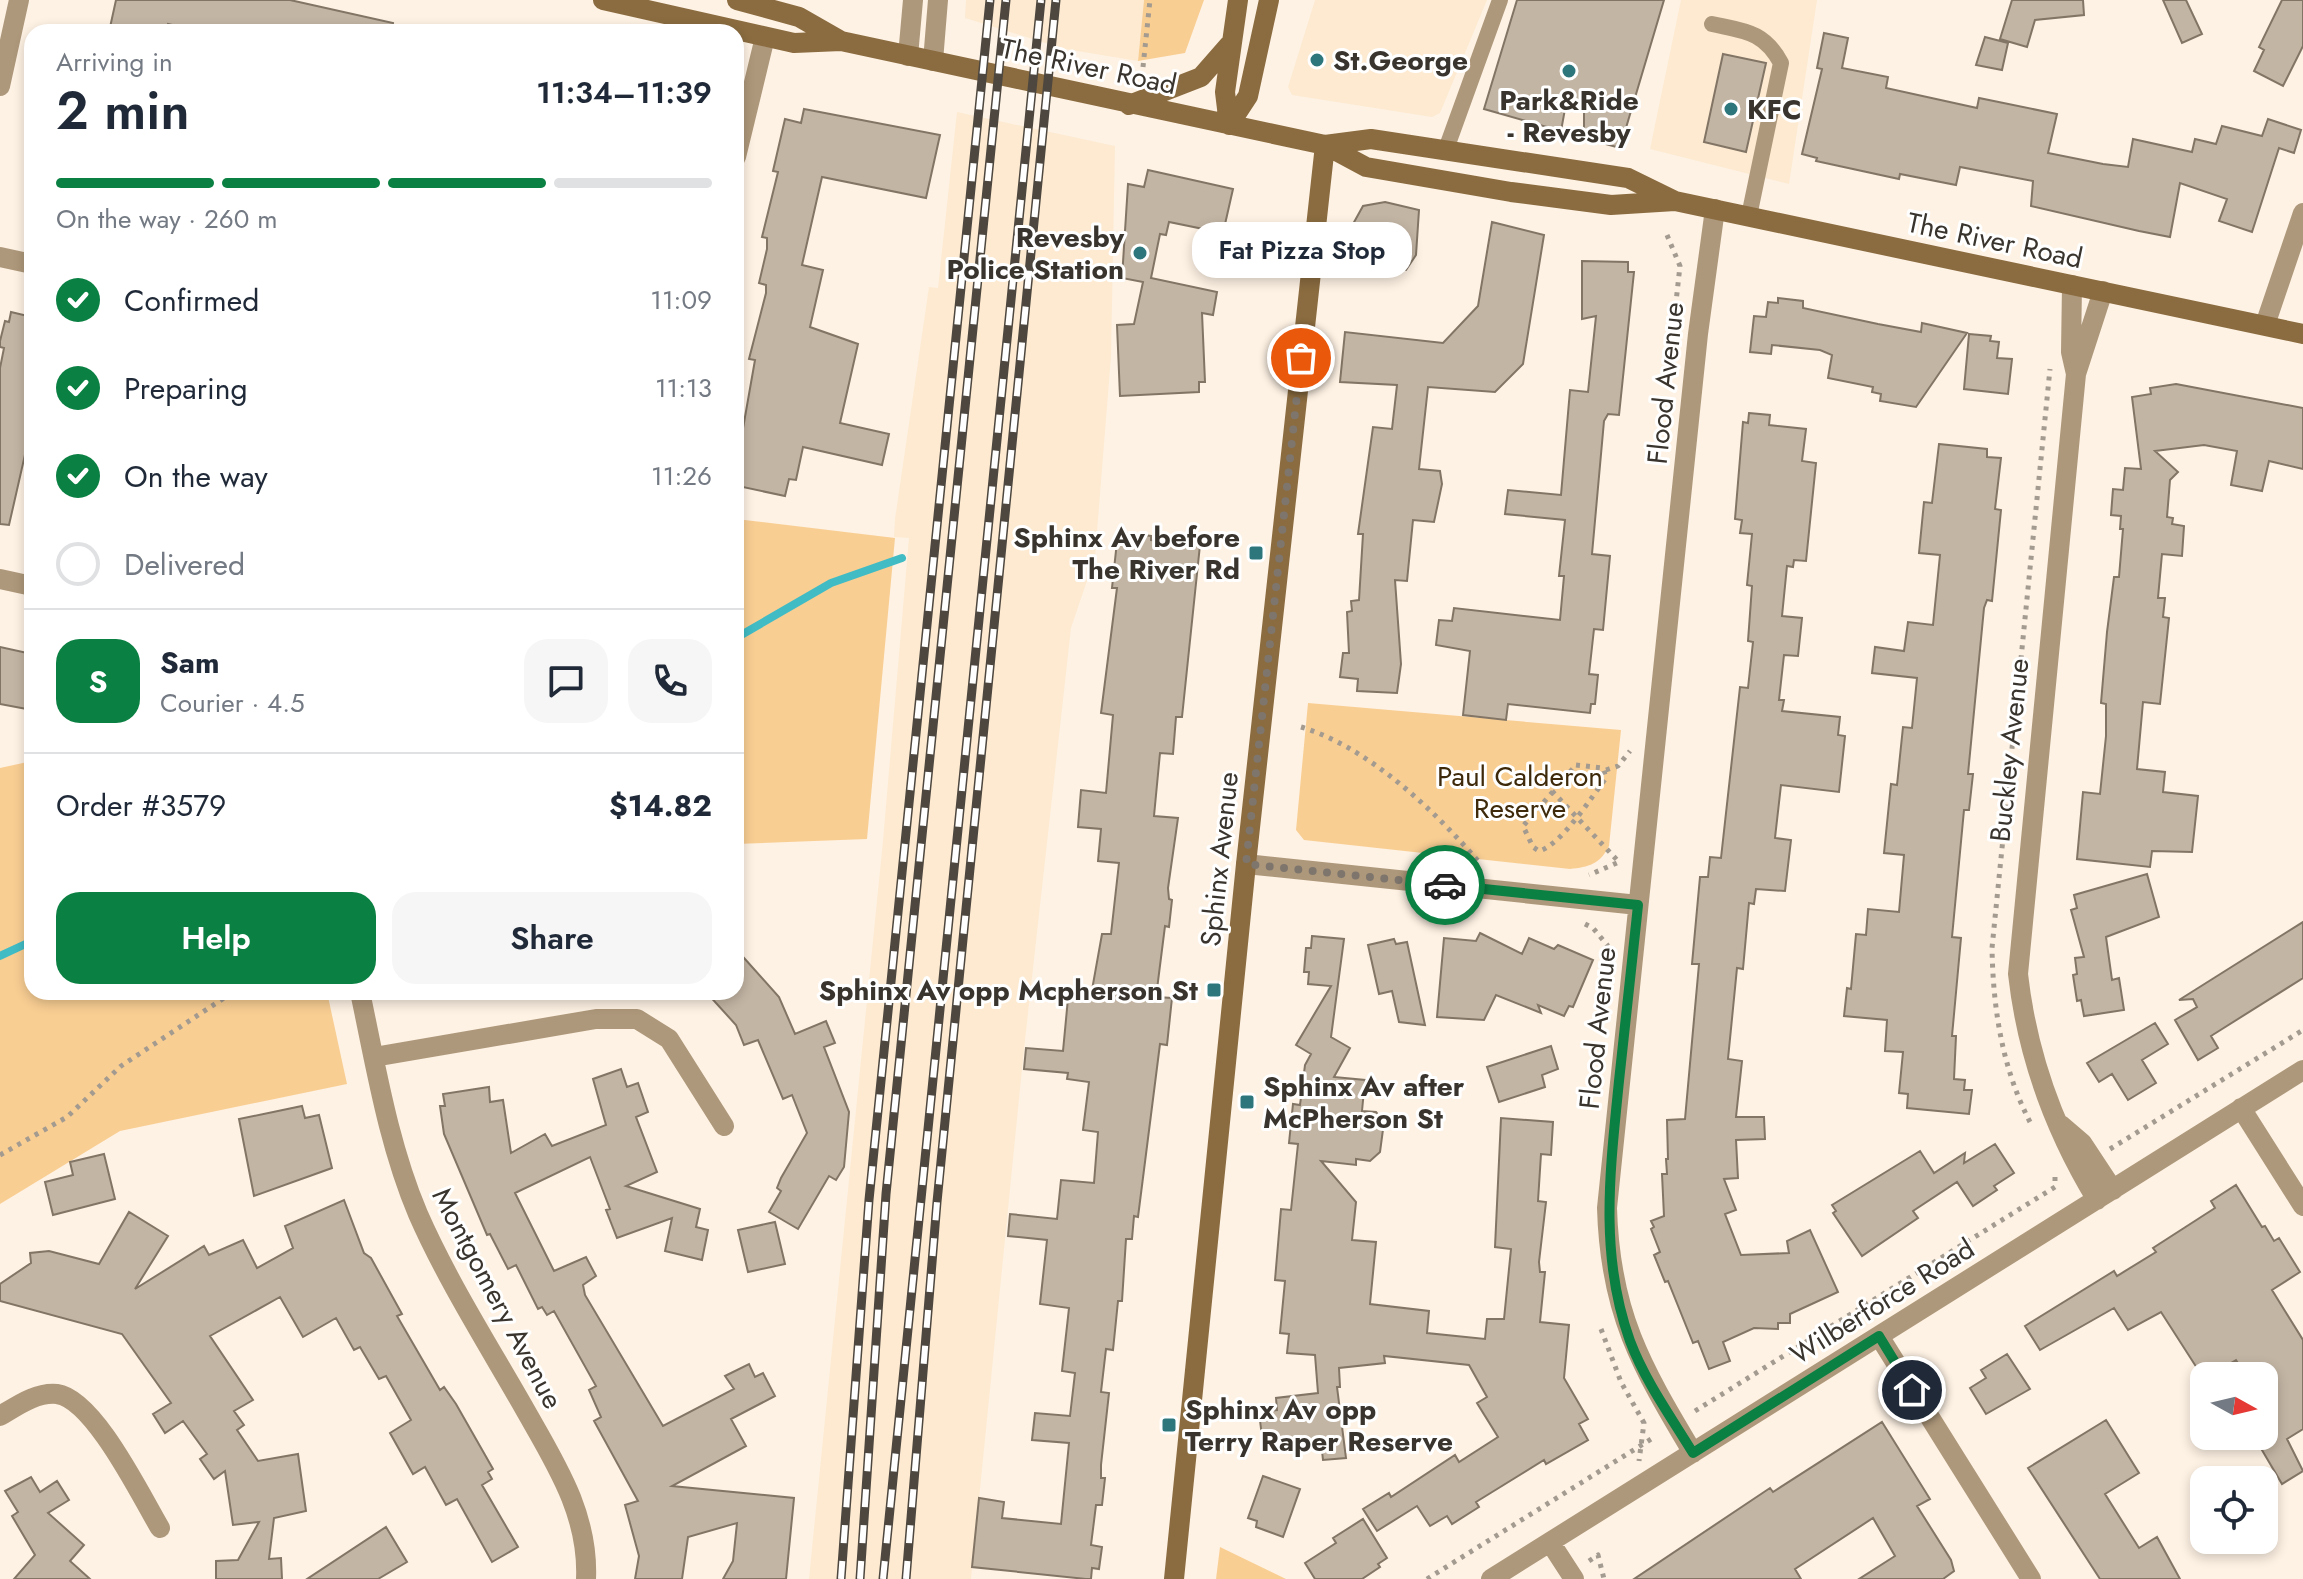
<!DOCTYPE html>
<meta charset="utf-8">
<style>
:root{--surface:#fff;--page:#f6f6f7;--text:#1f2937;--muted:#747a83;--line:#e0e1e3;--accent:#0b8043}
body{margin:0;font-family:Jost,sans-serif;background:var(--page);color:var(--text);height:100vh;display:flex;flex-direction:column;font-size:30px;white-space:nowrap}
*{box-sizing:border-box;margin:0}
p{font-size:26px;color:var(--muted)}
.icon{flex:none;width:44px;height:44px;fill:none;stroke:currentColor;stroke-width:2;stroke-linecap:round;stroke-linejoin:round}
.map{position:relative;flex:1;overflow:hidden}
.panel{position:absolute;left:24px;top:24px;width:720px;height:976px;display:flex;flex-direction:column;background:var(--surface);border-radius:24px;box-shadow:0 4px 12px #0003}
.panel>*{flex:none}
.needle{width:52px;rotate:98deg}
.buttons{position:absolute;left:2190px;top:1362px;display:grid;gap:16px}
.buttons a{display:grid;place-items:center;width:88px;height:88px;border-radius:16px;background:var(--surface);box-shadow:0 4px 12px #0003;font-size:40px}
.pin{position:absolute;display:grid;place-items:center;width:68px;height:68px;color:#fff;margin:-34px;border:4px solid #fff;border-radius:50%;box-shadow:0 2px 8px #0007}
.courier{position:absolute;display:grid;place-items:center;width:80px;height:80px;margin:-40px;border:6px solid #0b8043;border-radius:50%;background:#fff;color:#222;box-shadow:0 2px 10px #0007}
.bubble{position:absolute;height:56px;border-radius:24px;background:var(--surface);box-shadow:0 4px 12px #0003;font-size:26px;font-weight:600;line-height:56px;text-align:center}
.summary em{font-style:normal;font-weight:600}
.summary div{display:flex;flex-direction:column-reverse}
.summary{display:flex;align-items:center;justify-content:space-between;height:136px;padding:0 32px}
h1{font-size:52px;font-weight:600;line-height:60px}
.bar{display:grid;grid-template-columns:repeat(4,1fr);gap:12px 8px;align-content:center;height:96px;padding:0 32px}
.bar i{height:10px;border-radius:6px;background:var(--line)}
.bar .active{background:var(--accent)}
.bar p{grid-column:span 4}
.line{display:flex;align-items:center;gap:20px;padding:0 32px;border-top:2px solid var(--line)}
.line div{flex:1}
.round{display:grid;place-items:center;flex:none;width:84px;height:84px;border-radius:24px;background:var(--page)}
ol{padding:0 32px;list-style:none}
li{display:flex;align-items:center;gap:24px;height:88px}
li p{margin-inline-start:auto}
li .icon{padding:8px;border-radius:50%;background:var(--accent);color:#fff;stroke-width:4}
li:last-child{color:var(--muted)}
li i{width:44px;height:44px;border:4px solid var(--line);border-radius:50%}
.cta{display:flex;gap:16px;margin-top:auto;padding:16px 32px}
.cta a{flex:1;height:92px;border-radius:24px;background:var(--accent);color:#fff;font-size:32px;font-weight:600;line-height:92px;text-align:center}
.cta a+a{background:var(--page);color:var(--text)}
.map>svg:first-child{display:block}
</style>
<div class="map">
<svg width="2303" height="1579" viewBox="0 0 2303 1579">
<rect width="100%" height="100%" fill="#fef2e4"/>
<path fill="#fdead1" d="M966 0H1144L1138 61 1065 49 965 18Z
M1315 0H1487L1440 113 1432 117 1292 95 1288 87Z
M1681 0H1817L1789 184 1650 149Z
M957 112 1115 146 1111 356 1095 557 1071 628 1024 1049 971 1579H809L883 841 909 538 894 537 895 519 929 287 938 288Z"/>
<path fill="#f9ce93" d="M1144 0H1204L1185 53 1138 61Z
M736 519 895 538 867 839 736 844Z
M1308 703 1621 730 1609 846C1600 864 1589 867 1570 869L1304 840 1296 830Z
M32 761V992H327L347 1084 120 1131 0 1204V768Z
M1220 1547 1286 1579H1216Z"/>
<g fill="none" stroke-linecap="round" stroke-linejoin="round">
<path stroke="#41bcc5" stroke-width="8" d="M736 638 831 583 902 558
M0 956 32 941"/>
</g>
<path fill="#c3b5a4" stroke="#827565" stroke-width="2" d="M116 0H290L393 23 392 32H202L168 24 166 32H109Z
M1517 0H1664L1620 148 1584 138V110L1565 109 1561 131 1484 109Z
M2012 0H2083L2084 15 2035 20 2027 47 2000 39Z
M2163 0H2186L2202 34 2182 43Z
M2282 0H2303V46L2283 86 2254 71 2264 50 2259 47Z
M1824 33 1848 38 1842 68 1888 77 1886 88 1977 108 1979 98 2057 114 2048 153 2103 164 2128 167 2133 139 2192 152 2195 139 2216 144 2222 126 2262 136 2268 119 2301 130 2294 153 2279 148 2252 232 2219 221 2227 199 2180 183 2170 237 2139 231 2031 206 2033 181 1960 167 1956 185 1900 174 1899 179 1816 161 1817 158 1802 154 1822 69 1817 68Z
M1985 37 2008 43 2002 70 1976 65Z
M1723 54 1766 63 1746 152 1704 142Z
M804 109 940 135 926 198 822 177 802 265 823 270 810 327 858 344 840 423 889 434 882 465 803 447 796 480 789 479 785 496 738 486 736 468 755 360 749 359 766 293V285L759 283 767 249V238L762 237 778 172 773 171 785 119 801 123Z
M1148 170 1233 189 1223 233 1169 222 1166 235 1160 234 1151 278 1217 292 1213 315 1202 313 1205 382H1199V392L1120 396 1117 325 1134 324 1143 282 1122 278 1128 184 1144 187Z
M1385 202 1419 210 1416 255 1406 270 1350 264 1353 224 1363 206Z
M1492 222 1544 235 1523 364 1495 392 1428 387 1419 469 1440 471 1442 484 1434 522 1413 520 1407 581 1395 580 1401 664 1397 693 1357 691 1358 679 1340 677 1343 653H1349L1347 612 1352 611 1351 601 1359 600 1363 534H1358L1373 427 1392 429 1397 385 1340 382 1345 332 1443 343 1478 306Z
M1582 261 1628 262V272H1634L1619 415 1608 414 1604 421 1592 554 1610 556 1603 630 1594 629 1589 674 1598 675 1595 704H1591L1590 713 1508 704 1506 720 1463 715 1470 651 1436 645 1439 620 1452 621 1454 608 1560 620 1564 576H1559L1565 520 1505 514 1508 490 1561 495 1570 390 1588 392 1596 316 1582 319Z
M1778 298 1803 301V308L1878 324 1921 332 1922 323 1967 333 1916 407 1880 401 1881 394 1872 392 1873 387 1828 378 1832 355 1820 350 1772 345 1771 354 1750 352 1754 316 1766 317 1768 302 1778 303Z
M11 312 32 317V424L9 525 0 524V368L4 348 0 347V341L5 321 9 322Z
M1969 334 1991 336 1990 341 1999 342 1997 358 2012 359 2008 394 1964 389Z
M2176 384 2303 408V469L2269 461 2262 491 2231 485 2237 451 2204 445 2155 451 2178 472 2170 480 2167 517 2173 518 2172 524 2184 526 2182 556 2162 554 2158 598H2165L2163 617 2169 618 2160 704 2143 702 2137 769 2165 772 2163 792 2198 796 2192 852 2152 851 2150 867 2077 859 2083 792 2100 794 2106 736V704L2101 703 2107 632 2114 577H2119L2123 529H2120L2121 516 2111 515 2113 489 2123 490 2125 468 2141 469 2132 397 2151 394 2150 388Z
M1749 413 1770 415 1769 425 1806 429 1802 461 1816 463 1806 561 1794 560 1793 567 1787 566 1782 616 1802 618 1798 656 1784 655 1779 700H1784L1782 711 1840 717 1838 735 1845 736 1839 792 1781 785 1775 838 1791 840 1785 891 1756 889 1754 904 1749 903 1743 969 1737 968 1728 1059 1742 1061 1736 1117H1764L1765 1139 1736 1140 1738 1178 1724 1179 1736 1210 1725 1214 1741 1255 1789 1253 1787 1241 1810 1230 1838 1292 1790 1314V1323H1778V1329L1754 1328 1723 1342 1730 1361 1709 1369 1698 1341 1693 1343 1668 1281 1665 1282 1654 1255 1660 1252 1651 1229 1654 1227 1651 1221 1664 1216 1662 1174H1667L1666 1159H1668L1667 1120 1685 1119 1699 964H1692L1700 877H1708L1710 857 1721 858 1740 687 1748 688 1753 642 1748 641 1752 586 1747 585 1752 534 1740 533 1742 520 1735 519 1743 422 1748 423Z
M1939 444 1987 449V457L2001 458 1995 509 2001 510 1992 601 1987 600 1984 608 1968 774H1973L1969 810H1964L1952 937 1961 938 1952 1036H1956L1954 1079 1965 1080 1964 1090H1972L1969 1114 1907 1108 1908 1094 1899 1093 1903 1052 1885 1051 1887 1020 1844 1016 1847 988 1851 989 1856 934 1866 935 1868 909 1899 912 1904 855 1884 853 1891 784 1897 785 1903 727 1912 728 1917 678 1872 673 1875 647 1904 651 1908 622 1933 625 1940 555 1919 553 1924 502 1932 503Z
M1118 532 1151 536V540L1200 545 1182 717H1176L1173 754 1160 753 1154 816 1178 818 1168 888 1169 899 1172 900 1169 927 1165 926 1156 997 1172 998 1167 1045 1160 1044 1138 1217 1134 1216 1132 1239H1126L1122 1301H1118L1113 1350 1106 1349 1101 1392 1109 1393 1101 1465V1478H1105L1102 1505H1096L1091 1545 1102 1547 1099 1569 1092 1568 1091 1579H1086L972 1567 979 1498 1004 1502 1002 1518 1061 1524 1069 1443 1032 1440 1035 1413 1070 1416 1075 1373 1062 1371 1069 1308 1040 1304 1047 1240 1008 1236 1010 1214 1057 1219 1061 1180 1094 1183 1098 1132 1083 1130 1089 1082 1067 1079 1068 1073 1024 1069 1026 1048 1063 1051 1069 988 1092 990 1102 934H1111L1119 863 1098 861 1101 829 1078 827 1081 790 1106 793 1113 715 1101 713 1117 588H1112Z
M0 647 32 654V710L0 704Z
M2147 874 2159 917 2106 937 2112 980 2119 978 2124 1010 2084 1016 2081 1000 2077 1001 2073 975 2077 974 2075 958 2084 957 2071 910 2077 908 2074 895Z
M2303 922V978L2211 1036 2218 1048 2198 1060 2175 1020 2197 1007 2193 999 2179 1000Z
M1480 933 1522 954 1529 938 1554 949 1558 945 1593 960 1573 1007 1569 1006 1564 1016 1538 1005 1541 1013 1496 995 1484 1020 1437 1017 1444 938 1476 941Z
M1312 936 1344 939 1331 1037 1350 1048 1334 1077 1365 1080 1362 1111 1376 1112 1384 1122 1380 1152 1370 1161 1356 1159V1165L1321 1161 1356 1202 1352 1240 1376 1242 1370 1304 1429 1311 1427 1333 1485 1339 1487 1319H1504L1511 1249 1495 1247 1501 1118 1553 1122 1551 1155 1541 1154 1538 1201 1546 1202 1539 1262 1540 1272H1545L1540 1322 1569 1325 1564 1378 1588 1419 1579 1424 1588 1440 1546 1464 1544 1460 1476 1502 1479 1507 1452 1524 1447 1516 1430 1526 1417 1506 1377 1531 1363 1509 1389 1493 1391 1497 1455 1455 1459 1462 1498 1437 1477 1403 1487 1397 1469 1365 1384 1356 1385 1363 1339 1368 1340 1387H1337L1346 1458 1323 1460 1321 1442 1273 1448 1278 1435 1262 1437 1259 1412 1277 1410 1276 1398 1318 1393 1315 1355 1287 1353 1289 1334 1280 1333 1285 1281 1275 1280 1281 1209 1291 1210 1298 1144 1289 1143 1293 1104 1300 1105 1305 1065 1311 1054 1296 1045 1331 986 1308 984 1309 972H1304L1306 948H1311Z
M1394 939 1396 944 1407 942 1425 1025 1399 1022 1392 991 1379 994 1368 945Z
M736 949 779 997 795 1034 826 1021 835 1043 824 1047 849 1112 844 1167 836 1180 829 1176 798 1229 769 1212 781 1191 777 1188 781 1178 807 1133 792 1095 783 1099 758 1040 744 1045 736 1025 706 992H736Z
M2155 1023 2168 1044 2142 1060 2156 1083 2128 1100 2112 1074 2099 1082 2087 1063Z
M1551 1046 1558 1069 1542 1075 1545 1087 1499 1102 1487 1067Z
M621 1069 627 1087 638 1083 648 1112 636 1117 657 1172 626 1186 700 1209 696 1227 708 1230 702 1260 665 1251 672 1218 617 1238 606 1210 610 1209 590 1157 515 1193 554 1271 586 1257 596 1276 583 1285 585 1295 663 1426 734 1389 725 1376 749 1364 755 1377 763 1373 775 1396 731 1419 746 1446 672 1486 794 1498 786 1579H723L733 1561 737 1523 688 1537 682 1579H635L639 1556 625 1505 638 1501 594 1421 601 1417 589 1390 596 1386 554 1311 547 1315 542 1307 538 1309 516 1265 508 1269 490 1234 487 1235 444 1134 440 1106H445L443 1094 489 1087 490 1102 503 1100 511 1153 545 1134 552 1146 606 1125 593 1079Z
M302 1106 305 1118 319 1115 332 1168 254 1196 239 1119Z
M1995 1144 2014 1173 1994 1186 1997 1190 1973 1206 1957 1182 1913 1211 1918 1218 1862 1256 1833 1213 1836 1211 1832 1205 1920 1151 1934 1173 1965 1153 1964 1163Z
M104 1154 115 1199 53 1215 45 1182 73 1175 70 1162Z
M2236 1185 2262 1227 2265 1226 2274 1241 2279 1238 2300 1272 2272 1290 2303 1340V1429L2287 1439 2303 1471 2282 1484 2259 1445 2264 1441V1376H2246L2236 1360 2204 1379 2161 1312 2128 1330 2114 1308 2040 1350 2025 1326 2114 1271 2117 1276 2156 1252 2153 1248 2215 1208 2211 1201Z
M344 1200 364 1253 371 1258 402 1314 397 1316 440 1390 444 1387 456 1404 493 1469 488 1472 492 1479 482 1485 518 1547 492 1562 457 1499 446 1505 425 1467 413 1474 390 1433 411 1420 386 1376 379 1379 360 1347 354 1350 336 1318 303 1337 280 1297 210 1336 253 1400 234 1411 244 1425 237 1430 258 1461 298 1454 306 1511 274 1518 269 1559 281 1558 282 1579H216V1561L238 1560 259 1522 233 1525 225 1471 214 1479 200 1459 207 1454 183 1421 165 1433 153 1414 171 1403 122 1334 0 1301V1284L31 1263 30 1253 49 1251 99 1264 129 1212 168 1236 135 1289 204 1246 209 1255 243 1240 257 1268 293 1248 285 1226Z
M775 1222 785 1264 748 1272 738 1230Z
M2007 1354 2030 1389 1986 1414 1970 1388 1986 1378 1981 1370Z
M2106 1420 2139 1473 2105 1494 2139 1548 2157 1537 2180 1579H2100L2028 1468Z
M1882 1422 1930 1499 1917 1506 1951 1560 1954 1571 1943 1579H1859L1895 1556 1873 1518 1795 1569 1801 1579H1634L1770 1488 1773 1492Z
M1263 1476 1300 1489 1283 1537 1256 1527 1257 1521 1248 1518Z
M31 1477 40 1492 57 1481 69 1500 48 1513 84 1545 70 1561 90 1579H14L35 1555 12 1516 18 1512 5 1491Z
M1363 1519 1387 1558 1378 1564 1380 1567 1362 1579H1315L1305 1563 1336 1543 1333 1538Z
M386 1527 407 1562 378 1579H307Z"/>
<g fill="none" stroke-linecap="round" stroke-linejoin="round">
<path stroke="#a49b90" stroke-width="5" stroke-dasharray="4 6" stroke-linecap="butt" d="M1143 67 1150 0
M1667 235 1680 266 1676 302
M1301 727C1368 747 1434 810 1479 862
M1576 765 1603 768 1606 778C1591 798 1561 845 1539 851L1533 847 1523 826Z
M1606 770 1618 766 1630 751
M1552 791 1619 862 1589 875
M1585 924 1593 928 1608 946
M2030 1122C2002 1068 1993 1008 1992 948L2050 369
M2110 1149 2303 1030
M0 1155 67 1117 121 1066 233 992
M1601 1329 1621 1382 1644 1423 1639 1461
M1695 1411 2055 1187V1173
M1589 1561 1598 1555 1604 1579
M1427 1579 1656 1436"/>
<path stroke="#ae987b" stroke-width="16" d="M1712 24C1744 31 1764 31 1781 63L1749 216
M1445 152 1500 0"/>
<path stroke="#ae987b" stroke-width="20" d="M908 56 913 0
M933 61 938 0
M0 86 19 0
M736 157 765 37
M0 257 32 264
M2072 285 2071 352 2076 374
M2265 325 2303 213
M0 579 32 586
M1246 864 1638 905
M360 992C376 1067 388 1143 418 1214 447 1280 487 1343 523 1406 554 1461 589 1513 586 1579
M374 1057 596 1019H637L669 1039 724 1126
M2241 1108 2303 1206
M2061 1125 2082 1143 2113 1190
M2097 1200C2055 1131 2027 1054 2018 974L2076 374 2103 291
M1879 1336 2031 1579
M0 1416C17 1406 36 1392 57 1394 94 1399 141 1496 160 1528
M1693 1453C1641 1366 1610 1313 1607 1208L1698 334 1715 209
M1550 1542 1574 1579
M1491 1579 2303 1070"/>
<path stroke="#8b6c40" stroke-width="20" d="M603 0 794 43 841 41 1325 145 1366 167 1511 192 1611 205 1675 201
M737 0 799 17 841 41
M1129 105 1201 77 1229 45
M1229 125 1248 96 1269 0
M1229 125 1225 92 1238 0
M1325 145 1371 139 1628 178 1675 201 2303 334
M1174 1579 1246 864 1325 145"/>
<g stroke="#4d473f" stroke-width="9">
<path id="rail" d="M841 1579 869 1200 990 0
M860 1579 886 1194 1006 0
M883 1579 1041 0
M906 1579 937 1202 1056 0"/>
</g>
<use href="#rail" stroke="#fff" stroke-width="6" stroke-dasharray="18" stroke-linecap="butt"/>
</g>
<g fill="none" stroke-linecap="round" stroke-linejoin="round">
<path stroke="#7e766d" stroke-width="8" stroke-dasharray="0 14.4" d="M1301 358 1246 864 1445 885"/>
<path stroke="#0b8043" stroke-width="10" d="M1445 885 1638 905C1632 964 1625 1023 1619 1081 1610 1171 1599 1255 1630 1341 1645 1381 1671 1417 1693 1453L1879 1336 1912 1390"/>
</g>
<g fill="#2d767c" stroke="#fff" stroke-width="3">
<circle cx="1317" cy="60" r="8"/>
<circle cx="1569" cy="71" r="8"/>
<circle cx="1731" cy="109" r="8"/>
<circle cx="1140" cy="253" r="8"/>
<rect x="1248" y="545" width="16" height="16" rx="4"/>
<rect x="1206" y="982" width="16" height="16" rx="4"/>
<rect x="1239" y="1094" width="16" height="16" rx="4"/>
<rect x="1161" y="1417" width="16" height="16" rx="4"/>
</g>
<g text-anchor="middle" stroke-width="6" stroke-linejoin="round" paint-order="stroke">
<g font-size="28" font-weight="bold" fill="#39342d" stroke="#fff" text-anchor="start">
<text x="1333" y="70">St.George</text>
<text x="1569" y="110" text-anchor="middle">Park&amp;Ride<tspan x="1569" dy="32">- Revesby</tspan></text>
<text x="1747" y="119">KFC</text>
<text x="1124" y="247" text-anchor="end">Revesby<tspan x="1124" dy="32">Police Station</tspan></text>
<text x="1240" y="547" text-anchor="end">Sphinx Av before<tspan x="1240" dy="32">The River Rd</tspan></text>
<text x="1198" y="1000" text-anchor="end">Sphinx Av opp Mcpherson St</text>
<text x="1263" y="1096">Sphinx Av after<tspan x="1263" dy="32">McPherson St</tspan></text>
<text x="1185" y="1419">Sphinx Av opp<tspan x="1185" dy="32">Terry Raper Reserve</tspan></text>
</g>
<g font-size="28" fill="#39342d" stroke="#fff">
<text transform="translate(1089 66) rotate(12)" y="10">The River Road</text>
<text transform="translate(1995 240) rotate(12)" y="10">The River Road</text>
<text transform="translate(1665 383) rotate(-84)" y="10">Flood Avenue</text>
<text transform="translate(2009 750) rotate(-84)" y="10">Buckley Avenue</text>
<text transform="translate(1219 859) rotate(-84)" y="10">Sphinx Avenue</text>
<text transform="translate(1597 1028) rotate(-84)" y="10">Flood Avenue</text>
<text transform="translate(498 1298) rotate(62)" y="10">Montgomery Avenue</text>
<text transform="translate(1882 1301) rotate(-32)" y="10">Wilberforce Road</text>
</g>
<g font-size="28" fill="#3e2a0a" stroke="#fff">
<text x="1520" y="786">Paul Calderon<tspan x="1520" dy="32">Reserve</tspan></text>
</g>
</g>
</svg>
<div class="buttons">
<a><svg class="needle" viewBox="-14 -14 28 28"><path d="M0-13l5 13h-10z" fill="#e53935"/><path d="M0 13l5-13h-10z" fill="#747a83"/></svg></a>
<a><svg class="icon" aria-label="locate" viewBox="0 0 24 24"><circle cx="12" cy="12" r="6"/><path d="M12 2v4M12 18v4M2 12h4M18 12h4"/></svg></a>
</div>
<div class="pin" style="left:1301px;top:358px;background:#ea580c"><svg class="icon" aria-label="bag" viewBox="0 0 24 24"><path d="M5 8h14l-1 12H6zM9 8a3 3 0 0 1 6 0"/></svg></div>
<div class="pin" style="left:1912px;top:1390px;background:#1f2937"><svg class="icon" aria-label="home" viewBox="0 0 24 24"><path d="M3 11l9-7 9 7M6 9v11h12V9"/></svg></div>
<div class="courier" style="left:1445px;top:885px"><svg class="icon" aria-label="car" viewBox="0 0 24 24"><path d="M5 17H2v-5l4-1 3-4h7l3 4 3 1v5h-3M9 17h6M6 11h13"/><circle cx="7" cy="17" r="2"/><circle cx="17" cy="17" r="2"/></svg></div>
<div class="bubble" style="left:1192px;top:222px;width:220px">Fat Pizza Stop</div>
<section class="panel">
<div class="summary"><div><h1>2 min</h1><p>Arriving in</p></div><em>11:34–11:39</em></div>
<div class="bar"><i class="active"></i><i class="active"></i><i class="active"></i><i></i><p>On the way · 260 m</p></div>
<ol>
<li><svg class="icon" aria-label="check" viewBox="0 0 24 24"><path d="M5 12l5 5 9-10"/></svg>Confirmed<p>11:09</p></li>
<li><svg class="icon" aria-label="check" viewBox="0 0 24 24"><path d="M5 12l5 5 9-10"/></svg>Preparing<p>11:13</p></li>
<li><svg class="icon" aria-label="check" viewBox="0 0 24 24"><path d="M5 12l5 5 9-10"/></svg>On the way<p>11:26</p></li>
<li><i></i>Delivered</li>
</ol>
<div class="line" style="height:144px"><b class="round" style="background:var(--accent);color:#fff">S</b><div><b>Sam</b><p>Courier · 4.5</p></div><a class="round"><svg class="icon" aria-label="chat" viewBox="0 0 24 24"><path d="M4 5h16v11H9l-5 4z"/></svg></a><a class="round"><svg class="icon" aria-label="phone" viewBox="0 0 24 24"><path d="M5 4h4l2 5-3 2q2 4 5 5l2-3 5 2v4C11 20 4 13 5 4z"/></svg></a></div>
<div class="line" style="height:104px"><div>Order #3579</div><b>$14.82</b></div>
<div class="cta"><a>Help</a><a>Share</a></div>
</section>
</div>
